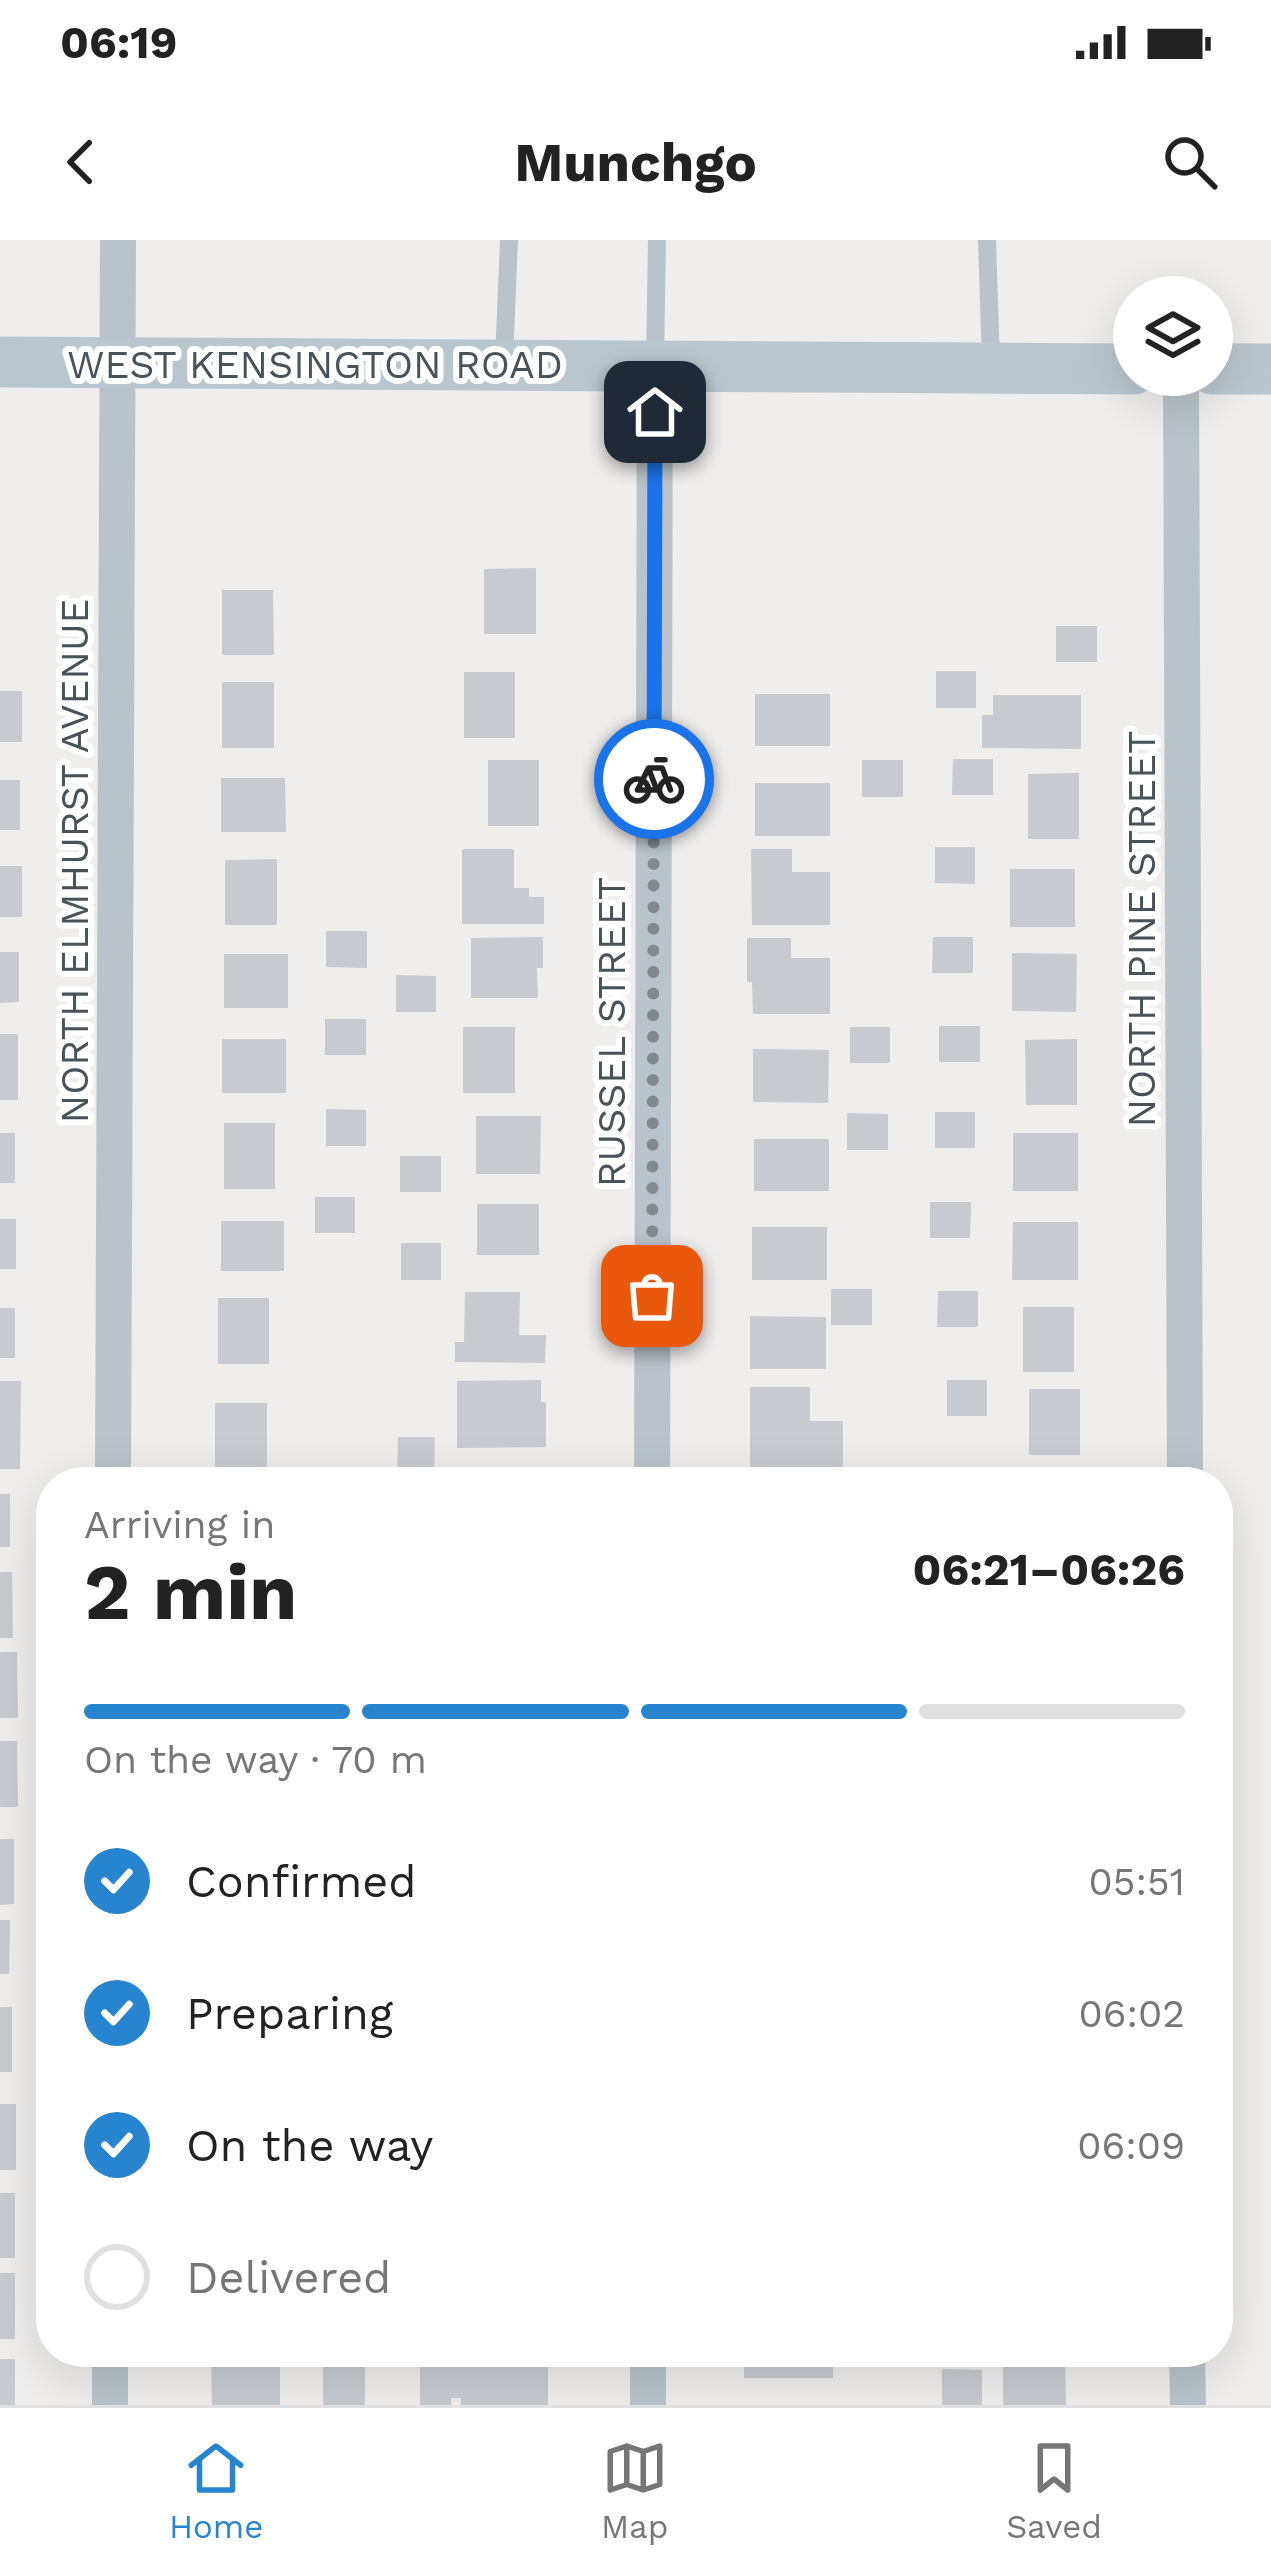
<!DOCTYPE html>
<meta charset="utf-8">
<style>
:root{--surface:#fff;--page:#f2f2f2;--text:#222;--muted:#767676;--line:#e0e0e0;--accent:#2785cf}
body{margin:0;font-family:"Work Sans",sans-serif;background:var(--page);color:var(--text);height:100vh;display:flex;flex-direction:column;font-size:45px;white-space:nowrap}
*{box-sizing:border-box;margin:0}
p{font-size:39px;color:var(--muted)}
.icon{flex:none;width:66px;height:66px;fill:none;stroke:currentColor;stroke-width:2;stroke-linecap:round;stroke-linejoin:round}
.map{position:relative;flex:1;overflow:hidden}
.sheet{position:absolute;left:36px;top:1227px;width:1197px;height:900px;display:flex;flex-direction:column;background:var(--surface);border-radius:48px;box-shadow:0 12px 48px #0002}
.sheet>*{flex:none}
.fabs{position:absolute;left:1113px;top:36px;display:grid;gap:24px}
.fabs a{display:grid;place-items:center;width:120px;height:120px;border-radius:50%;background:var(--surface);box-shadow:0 12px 48px #0002;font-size:60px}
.pin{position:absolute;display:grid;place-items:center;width:102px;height:102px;color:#fff;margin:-51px;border-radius:24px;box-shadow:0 6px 18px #0006}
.courier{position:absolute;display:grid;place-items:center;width:120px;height:120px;margin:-60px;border:9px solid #1a73e8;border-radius:50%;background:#fff;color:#222;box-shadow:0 3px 15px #0007}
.headline em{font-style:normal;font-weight:700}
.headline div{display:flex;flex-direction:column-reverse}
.headline{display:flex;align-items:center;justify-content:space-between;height:204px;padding:0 48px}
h1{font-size:78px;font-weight:700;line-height:90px}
.bar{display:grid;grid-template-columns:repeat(4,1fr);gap:18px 12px;align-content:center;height:144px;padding:0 48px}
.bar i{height:15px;border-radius:9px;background:var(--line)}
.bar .on{background:var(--accent)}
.bar p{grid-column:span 4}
ol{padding:0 48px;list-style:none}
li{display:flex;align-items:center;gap:36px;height:132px}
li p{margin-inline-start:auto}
li .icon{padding:12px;border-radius:50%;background:var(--accent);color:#fff;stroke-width:4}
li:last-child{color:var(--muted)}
li i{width:66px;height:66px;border:6px solid var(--line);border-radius:50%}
.status{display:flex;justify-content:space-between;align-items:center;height:84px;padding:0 60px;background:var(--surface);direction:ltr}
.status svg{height:33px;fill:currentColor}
header{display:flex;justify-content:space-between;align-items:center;height:156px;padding:0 48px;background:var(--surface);font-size:54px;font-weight:700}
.dock{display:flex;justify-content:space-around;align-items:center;height:168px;border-top:3px solid var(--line);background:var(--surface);font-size:33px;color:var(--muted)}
.dock a{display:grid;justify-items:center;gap:6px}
.dock .on{color:var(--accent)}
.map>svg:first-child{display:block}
</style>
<div class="status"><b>06:19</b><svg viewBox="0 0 49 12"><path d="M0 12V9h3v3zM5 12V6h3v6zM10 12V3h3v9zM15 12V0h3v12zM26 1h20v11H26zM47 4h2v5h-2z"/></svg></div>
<header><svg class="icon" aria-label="back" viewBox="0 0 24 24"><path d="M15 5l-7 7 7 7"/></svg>Munchgo<svg class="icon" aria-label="search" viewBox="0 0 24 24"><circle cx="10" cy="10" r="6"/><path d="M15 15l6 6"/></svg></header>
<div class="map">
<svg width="1271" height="2165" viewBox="0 0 1271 2165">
<rect width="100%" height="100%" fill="#f0eded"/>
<path fill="#c7cbcf" d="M536 328V394H484V329Z
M222 350H273L274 415H222Z
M1056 386H1097V422H1056Z
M936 431H976V468H936Z
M464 432H515V498H464Z
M222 442H274V508H222Z
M0 451H22V502H0Z
M755 454H830V506H755Z
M993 455H1081V509L982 508V475H993Z
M953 519H993V555H952Z
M488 520H539V586H488Z
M862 520H903V557H862Z
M1079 533V599H1028V534Z
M221 538H285L286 592H221Z
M0 540H20V590H0Z
M755 543H830V596H755Z
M935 607H975V644L935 643Z
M462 609H514V648H529V657H544V684H462Z
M751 609H792V632H830V685H752Z
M277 619V685H225V620Z
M0 626H22V677H0Z
M1010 629H1075V687H1010Z
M326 691H367V728L326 727Z
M543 697V728H537L538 758H471V698Z
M933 697H973V733H932Z
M747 698H791V718H830V774H753L752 742H747Z
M0 712H19V762L0 763Z
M1012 713 1077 714 1076 772 1012 771Z
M224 714H288V768H224Z
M396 735 436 736V772H396Z
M325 779H366V815H325Z
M939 786H980V822H939Z
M463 787H515V853H463Z
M850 787H890V823H850Z
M0 794H18V860H0Z
M222 799H286V853H222Z
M1077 799V865H1026L1025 800Z
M753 809 829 810 828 863 753 862Z
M326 869 366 870V906H326Z
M935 872H975V908H935Z
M847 873 888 874V910H847Z
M476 876H541L540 934H476Z
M224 883H275V949H224Z
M0 893H15V943H0Z
M1013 893H1078V951H1013Z
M754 899H829V951H754Z
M400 916H441V952H400Z
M315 957H355V993H315Z
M930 962H971L970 998H930Z
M477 964H539V1015H477Z
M0 979H16V1029H0Z
M221 981H284V1031H221Z
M1013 982H1078V1040H1012Z
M752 987H827V1040H752Z
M401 1003H441V1040H401Z
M831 1049H872V1085H831Z
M938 1051H978V1087H937Z
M465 1052H520L519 1095H546L545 1123 455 1122V1102H464Z
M218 1058H269V1124H218Z
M1023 1067H1074V1132H1023Z
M0 1068H15V1118H0Z
M750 1076 826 1077V1129H750Z
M541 1140V1162H546V1207L457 1208V1141Z
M947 1140H987V1176H947Z
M0 1141H21L20 1229H0Z
M750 1147H810V1181H843V1234H750Z
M1029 1149H1080V1215H1029Z
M215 1163H267V1229H215Z
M398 1197H435L434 1237 397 1236Z
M0 1254H10V1307H0Z
M0 1332H12L13 1398H0Z
M0 1412H17L18 1478H0Z
M0 1501H17L18 1567H0Z
M0 1599H14V1664L0 1665Z
M0 1680H10L9 1734H0Z
M0 1767H12V1832H0Z
M0 1864H16V1930H0Z
M0 1953H15V2018H0Z
M0 2033H15V2099H0Z
M744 2112H875V2126L833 2125V2138H744Z
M934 2112H974V2118H934Z
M211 2118 280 2119V2165H212Z
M0 2119H15V2165H0Z
M482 2121H513V2127H548V2165H461V2158H451V2165H420V2127H481Z
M323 2124H365V2165H323Z
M1003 2124H1065L1066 2165H1003Z
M942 2129 982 2130V2165H942Z"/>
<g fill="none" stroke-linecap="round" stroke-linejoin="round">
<path stroke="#b9c3c9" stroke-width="18" d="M987 0 991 123
M504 120 509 0
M655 121 657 0"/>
<path stroke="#b9c3c9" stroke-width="36" d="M1181 135 1185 1242
M113 1242 118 0
M652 1242 655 126
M1187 2112 1188 2165
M110 2165V2112
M648 2165V2112"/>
<path stroke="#bac6ce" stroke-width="51" d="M0 122 1134 129
M1212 129H1271"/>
</g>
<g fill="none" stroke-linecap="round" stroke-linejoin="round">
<path stroke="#82888d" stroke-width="12" stroke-dasharray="0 21.6" d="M652 1056 654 539"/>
<path stroke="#1a73e8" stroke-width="15" d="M654 539 655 172"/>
</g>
<g text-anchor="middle" stroke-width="12" stroke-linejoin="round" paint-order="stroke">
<g font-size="39" fill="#475259" stroke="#fff">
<text x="315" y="138">WEST KENSINGTON ROAD</text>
<text transform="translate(74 621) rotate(-90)" y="14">NORTH ELMHURST AVENUE</text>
<text transform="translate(1141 689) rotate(-90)" y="14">NORTH PINE STREET</text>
<text transform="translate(611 792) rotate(-90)" y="14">RUSSEL STREET</text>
</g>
</g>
</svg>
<div class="fabs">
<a><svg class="icon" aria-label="layers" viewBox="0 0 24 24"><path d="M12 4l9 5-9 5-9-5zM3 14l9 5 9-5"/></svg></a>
</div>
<div class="pin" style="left:652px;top:1056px;background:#ea580c"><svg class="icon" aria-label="bag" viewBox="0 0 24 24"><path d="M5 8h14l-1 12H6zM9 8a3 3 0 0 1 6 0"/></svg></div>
<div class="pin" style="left:655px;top:172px;background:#1f2937"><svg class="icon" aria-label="home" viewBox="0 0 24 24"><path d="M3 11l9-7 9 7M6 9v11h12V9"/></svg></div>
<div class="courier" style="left:654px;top:539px"><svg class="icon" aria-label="bike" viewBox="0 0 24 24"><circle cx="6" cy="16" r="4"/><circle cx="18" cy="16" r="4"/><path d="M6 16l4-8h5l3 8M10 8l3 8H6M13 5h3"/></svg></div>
<section class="sheet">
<div class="headline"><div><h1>2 min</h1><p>Arriving in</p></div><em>06:21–06:26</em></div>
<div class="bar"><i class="on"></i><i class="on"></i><i class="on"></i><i></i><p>On the way · 70 m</p></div>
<ol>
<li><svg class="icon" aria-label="check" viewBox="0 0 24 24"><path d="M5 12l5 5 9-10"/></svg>Confirmed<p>05:51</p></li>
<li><svg class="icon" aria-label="check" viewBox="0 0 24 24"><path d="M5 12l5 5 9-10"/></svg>Preparing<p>06:02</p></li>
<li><svg class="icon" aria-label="check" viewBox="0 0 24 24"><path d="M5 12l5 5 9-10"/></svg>On the way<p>06:09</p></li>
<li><i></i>Delivered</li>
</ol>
</section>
</div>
<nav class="dock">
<a class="on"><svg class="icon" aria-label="home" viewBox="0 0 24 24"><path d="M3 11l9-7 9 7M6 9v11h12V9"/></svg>Home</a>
<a><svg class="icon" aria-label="map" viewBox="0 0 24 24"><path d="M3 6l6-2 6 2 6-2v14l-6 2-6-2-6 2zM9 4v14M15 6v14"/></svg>Map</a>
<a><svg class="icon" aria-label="saved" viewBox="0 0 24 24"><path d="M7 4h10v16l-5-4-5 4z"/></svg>Saved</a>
</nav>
